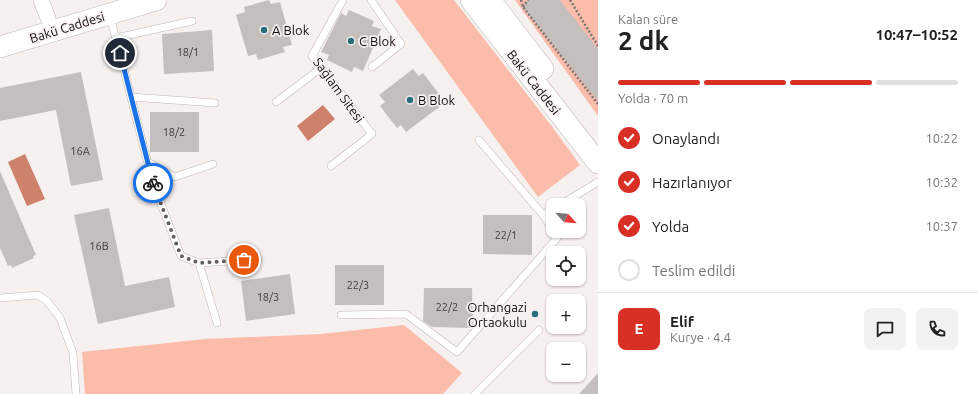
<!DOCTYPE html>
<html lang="tr">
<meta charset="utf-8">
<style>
:root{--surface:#fff;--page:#f2f2f2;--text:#222;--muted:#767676;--line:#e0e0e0;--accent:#d93025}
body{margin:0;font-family:Ubuntu,sans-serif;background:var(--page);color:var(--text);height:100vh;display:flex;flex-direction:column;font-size:15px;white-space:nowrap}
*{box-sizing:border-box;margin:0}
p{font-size:13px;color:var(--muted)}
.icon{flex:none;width:22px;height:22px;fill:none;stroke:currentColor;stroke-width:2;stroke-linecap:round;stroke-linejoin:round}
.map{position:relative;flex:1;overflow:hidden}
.sheet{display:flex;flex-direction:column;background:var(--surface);width:380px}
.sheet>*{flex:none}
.needle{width:26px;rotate:116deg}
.tools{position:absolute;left:546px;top:198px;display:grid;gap:8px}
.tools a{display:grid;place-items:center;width:40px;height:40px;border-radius:8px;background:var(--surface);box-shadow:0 1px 3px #0004;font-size:20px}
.pin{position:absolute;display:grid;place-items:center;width:34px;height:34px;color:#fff;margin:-17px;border:2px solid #fff;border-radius:50%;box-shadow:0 1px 4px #0007}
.courier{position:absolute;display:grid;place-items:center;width:40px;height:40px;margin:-20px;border:3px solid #1a73e8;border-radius:50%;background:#fff;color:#222;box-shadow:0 1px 5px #0007}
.headline em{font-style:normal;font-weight:600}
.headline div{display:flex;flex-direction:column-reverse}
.headline{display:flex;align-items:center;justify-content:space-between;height:68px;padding:0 20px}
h1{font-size:26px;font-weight:600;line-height:30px}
.bar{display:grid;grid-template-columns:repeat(4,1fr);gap:6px 4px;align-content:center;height:48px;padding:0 20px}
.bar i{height:5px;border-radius:3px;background:var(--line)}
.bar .on{background:var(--accent)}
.bar p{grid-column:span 4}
.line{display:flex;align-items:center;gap:10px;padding:0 20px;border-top:1px solid var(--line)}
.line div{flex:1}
.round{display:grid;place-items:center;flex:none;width:42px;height:42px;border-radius:8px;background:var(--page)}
ol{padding:0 20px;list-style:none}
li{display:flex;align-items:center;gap:12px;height:44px}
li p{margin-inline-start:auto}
li .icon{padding:4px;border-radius:50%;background:var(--accent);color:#fff;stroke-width:4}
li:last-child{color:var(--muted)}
li i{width:22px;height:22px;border:2px solid var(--line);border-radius:50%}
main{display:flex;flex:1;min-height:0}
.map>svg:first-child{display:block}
</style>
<main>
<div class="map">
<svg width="598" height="394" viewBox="0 0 598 394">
<rect width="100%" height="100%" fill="#f6f0ef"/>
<path fill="#fbbca9" d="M395 0H454L553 128 580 165 538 197Z
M515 0H598V116Z
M404 325 462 373 443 394H85L82 352 205 339 321 334Z"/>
<path fill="#ce816b" d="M323 105 335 119 308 141 297 126Z
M25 154 45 199 27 206 8 162Z"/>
<path fill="#c4bfbd" d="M269 0 271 4 280 2 292 45 283 47 285 52 258 60 256 54 248 56 236 15 245 12 244 7Z
M528 0H560L598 49V101L523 7Z
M349 10 374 21 372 26 381 29 363 71 354 67 352 72 327 60 329 55 321 52 341 13 346 16Z
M212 30 214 71 164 74 162 34Z
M413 69 419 76 423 73 440 95 436 98 442 105 406 132 401 125 397 128 380 106 385 102 379 95Z
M81 72 103 180 71 186 56 110 0 121V88Z
M150 112H199V152H150Z
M0 171 36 255 33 256 34 258 12 268 11 265 8 266 0 248Z
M109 208 125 286 169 277 175 307 98 324 74 215Z
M483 215H532V255L483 254Z
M335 265H384V305H335Z
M290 274 295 314 246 321 241 281Z
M424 288H472L473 326 471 328 432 327 423 321Z
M598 373V394H579Z"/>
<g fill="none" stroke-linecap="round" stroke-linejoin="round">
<g stroke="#bdb7b6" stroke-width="8">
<path id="lane" d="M371 0 401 44 372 67
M110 16 153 183 181 256 199 263 217 323
M116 38 192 21
M131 97 215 103
M276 102 321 68
M479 140 543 215 553 209
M148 162 175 177 213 164
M331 166 372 134 312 56 343 0
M560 205 598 182
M543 215 553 230
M199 263 258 259
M0 298 38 295 47 301 60 318 73 353 76 394
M341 315 406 314 457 352 558 237 554 231
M475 394 539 330"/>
</g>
<g stroke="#bdb7b6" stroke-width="16">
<path id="street" d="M41 0 48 18"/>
</g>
<g stroke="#bdb7b6" stroke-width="22">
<path id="secondary" d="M471 0 598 163
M490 0 543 69
M0 47 156 0"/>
</g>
<path stroke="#7a7675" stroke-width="2.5" stroke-dasharray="2 2" stroke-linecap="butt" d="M521 0 523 7 598 104
M570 0 598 46
M523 7 528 0"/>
<use href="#lane" stroke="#fff" stroke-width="7"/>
<use href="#street" stroke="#fff" stroke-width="15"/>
<use href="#secondary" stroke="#fff" stroke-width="21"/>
</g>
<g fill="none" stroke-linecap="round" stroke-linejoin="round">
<path stroke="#625e5d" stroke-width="4" stroke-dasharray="0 7.2" d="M153 183 181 256 199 263 244 260"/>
<path stroke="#1a73e8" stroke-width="5" d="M120 53 153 183"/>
</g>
<g fill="#2a6d7e" stroke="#f6f0ef" stroke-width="1.5">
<circle cx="264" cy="30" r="4"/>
<circle cx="351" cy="41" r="4"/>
<circle cx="410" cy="100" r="4"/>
<circle cx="535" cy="314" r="4"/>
</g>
<g text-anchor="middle" stroke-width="3.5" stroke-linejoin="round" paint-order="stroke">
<g font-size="11" fill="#3e3c3a">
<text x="188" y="56">18/1</text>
<text x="174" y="136">18/2</text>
<text x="80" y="155">16A</text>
<text x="506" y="239">22/1</text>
<text x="99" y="250">16B</text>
<text x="358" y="289">22/3</text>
<text x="268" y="301">18/3</text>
<text x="447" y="311">22/2</text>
</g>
<g font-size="13" fill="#12100f" stroke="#f6f0ef">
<text transform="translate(67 27) rotate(-17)" y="5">Bakü Caddesi</text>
<text transform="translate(534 82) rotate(52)" y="5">Bakü Caddesi</text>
<text transform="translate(339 90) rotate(54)" y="5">Sağlam Sitesi</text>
</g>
<g font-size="13" fill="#12100f" stroke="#f6f0ef" text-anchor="start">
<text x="272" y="35">A Blok</text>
<text x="359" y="46">C Blok</text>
<text x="418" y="105">B Blok</text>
<text x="527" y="312" text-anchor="end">Orhangazi<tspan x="527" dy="15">Ortaokulu</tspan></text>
</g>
</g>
</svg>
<div class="tools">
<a><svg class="needle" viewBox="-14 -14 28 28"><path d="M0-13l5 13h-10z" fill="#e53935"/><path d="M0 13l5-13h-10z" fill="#767676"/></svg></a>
<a><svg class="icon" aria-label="locate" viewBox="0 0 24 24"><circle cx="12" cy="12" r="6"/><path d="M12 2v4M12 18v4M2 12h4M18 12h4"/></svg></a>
<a>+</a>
<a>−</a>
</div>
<div class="pin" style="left:244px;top:260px;background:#ea580c"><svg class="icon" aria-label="bag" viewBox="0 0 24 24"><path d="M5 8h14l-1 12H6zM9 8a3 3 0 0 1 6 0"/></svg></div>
<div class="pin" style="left:120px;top:53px;background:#1f2937"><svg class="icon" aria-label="home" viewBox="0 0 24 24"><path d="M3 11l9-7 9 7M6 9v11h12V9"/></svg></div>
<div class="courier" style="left:153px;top:183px"><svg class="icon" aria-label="bike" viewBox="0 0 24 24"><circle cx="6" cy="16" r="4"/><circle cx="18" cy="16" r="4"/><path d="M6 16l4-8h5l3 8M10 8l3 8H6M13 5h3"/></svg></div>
</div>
<section class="sheet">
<div class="headline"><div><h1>2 dk</h1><p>Kalan süre</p></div><em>10:47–10:52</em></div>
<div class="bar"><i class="on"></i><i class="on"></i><i class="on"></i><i></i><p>Yolda · 70 m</p></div>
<ol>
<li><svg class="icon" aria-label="check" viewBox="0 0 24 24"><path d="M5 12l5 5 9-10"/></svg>Onaylandı<p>10:22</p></li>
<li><svg class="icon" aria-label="check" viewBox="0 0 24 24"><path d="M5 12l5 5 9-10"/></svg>Hazırlanıyor<p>10:32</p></li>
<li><svg class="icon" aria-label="check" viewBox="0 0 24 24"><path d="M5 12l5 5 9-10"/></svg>Yolda<p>10:37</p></li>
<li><i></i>Teslim edildi</li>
</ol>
<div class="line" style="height:72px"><b class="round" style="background:var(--accent);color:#fff">E</b><div><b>Elif</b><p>Kurye · 4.4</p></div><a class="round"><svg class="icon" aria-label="chat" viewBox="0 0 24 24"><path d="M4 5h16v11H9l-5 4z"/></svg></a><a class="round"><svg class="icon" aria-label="phone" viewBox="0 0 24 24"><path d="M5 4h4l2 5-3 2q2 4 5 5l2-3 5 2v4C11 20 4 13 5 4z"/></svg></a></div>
</section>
</main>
